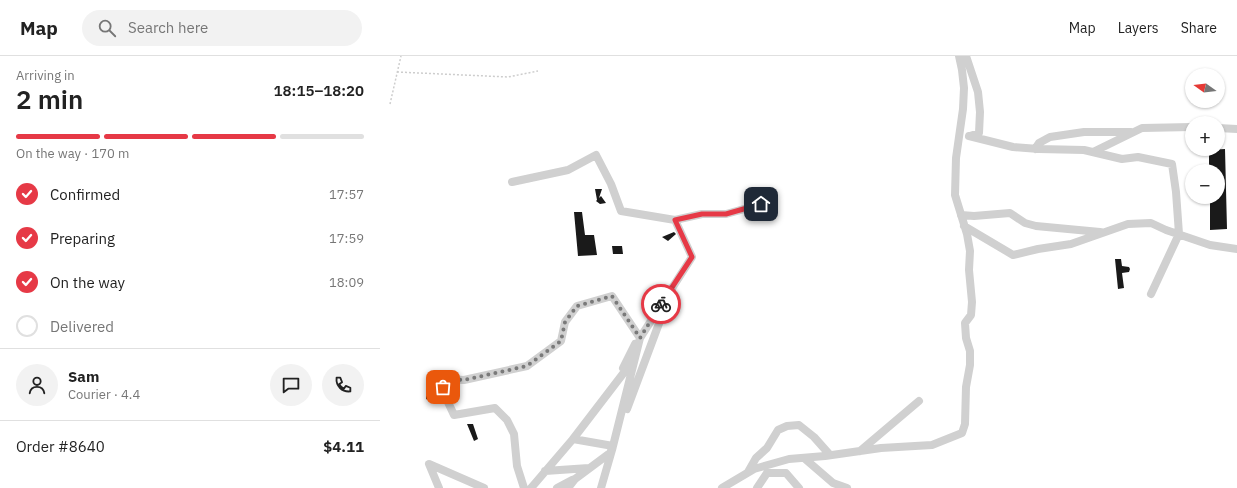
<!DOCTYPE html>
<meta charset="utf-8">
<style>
:root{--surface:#fff;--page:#f2f2f2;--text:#222;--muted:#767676;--line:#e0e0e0;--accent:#e63946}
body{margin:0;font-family:"IBM Plex Sans",sans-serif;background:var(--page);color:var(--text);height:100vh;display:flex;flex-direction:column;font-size:15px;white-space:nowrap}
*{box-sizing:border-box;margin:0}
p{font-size:13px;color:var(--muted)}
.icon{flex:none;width:22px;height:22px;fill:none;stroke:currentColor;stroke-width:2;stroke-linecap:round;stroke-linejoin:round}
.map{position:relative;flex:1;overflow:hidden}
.panel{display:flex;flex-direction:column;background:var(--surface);width:380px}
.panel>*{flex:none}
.needle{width:26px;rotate:284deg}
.fabs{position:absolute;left:805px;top:12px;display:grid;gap:8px}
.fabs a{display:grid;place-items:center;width:40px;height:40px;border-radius:50%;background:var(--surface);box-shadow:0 1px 3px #0004;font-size:20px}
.pin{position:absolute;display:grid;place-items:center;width:34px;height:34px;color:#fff;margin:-17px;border-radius:8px;box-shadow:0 2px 6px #0006}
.courier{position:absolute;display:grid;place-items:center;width:40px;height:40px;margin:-20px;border:3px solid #e63946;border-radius:50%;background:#fff;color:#222;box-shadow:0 1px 5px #0007}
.summary em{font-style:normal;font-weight:600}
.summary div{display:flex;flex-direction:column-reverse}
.summary{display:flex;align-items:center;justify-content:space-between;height:68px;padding:0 16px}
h1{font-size:26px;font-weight:600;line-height:30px}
.bar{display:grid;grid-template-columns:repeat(4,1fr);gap:6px 4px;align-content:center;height:48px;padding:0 16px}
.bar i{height:5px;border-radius:3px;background:var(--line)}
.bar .on{background:var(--accent)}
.bar p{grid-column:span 4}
.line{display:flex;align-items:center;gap:10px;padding:0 16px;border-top:1px solid var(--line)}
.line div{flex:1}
.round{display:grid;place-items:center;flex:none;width:42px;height:42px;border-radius:21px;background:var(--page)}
ol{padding:0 16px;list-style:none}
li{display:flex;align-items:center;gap:12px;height:44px}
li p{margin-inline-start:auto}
li .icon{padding:4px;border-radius:50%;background:var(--accent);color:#fff;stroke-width:4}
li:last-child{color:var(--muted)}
li i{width:22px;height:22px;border:2px solid var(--line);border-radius:50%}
header{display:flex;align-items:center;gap:24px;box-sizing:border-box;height:56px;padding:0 20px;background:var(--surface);border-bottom:1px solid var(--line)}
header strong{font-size:19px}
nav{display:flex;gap:22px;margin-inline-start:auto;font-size:14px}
.search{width:280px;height:36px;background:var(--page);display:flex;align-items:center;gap:10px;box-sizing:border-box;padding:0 14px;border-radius:22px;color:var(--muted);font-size:15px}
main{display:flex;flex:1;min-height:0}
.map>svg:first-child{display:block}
</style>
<header>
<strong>Map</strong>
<div class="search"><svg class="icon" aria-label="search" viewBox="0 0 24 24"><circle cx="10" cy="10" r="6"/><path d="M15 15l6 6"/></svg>Search here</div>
<nav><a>Map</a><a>Layers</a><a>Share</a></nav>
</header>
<main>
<section class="panel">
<div class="summary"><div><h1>2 min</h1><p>Arriving in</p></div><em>18:15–18:20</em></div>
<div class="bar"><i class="on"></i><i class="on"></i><i class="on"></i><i></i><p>On the way · 170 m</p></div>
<ol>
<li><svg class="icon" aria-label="check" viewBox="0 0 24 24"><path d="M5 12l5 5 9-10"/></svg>Confirmed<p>17:57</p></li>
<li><svg class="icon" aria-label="check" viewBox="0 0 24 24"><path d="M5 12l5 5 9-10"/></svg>Preparing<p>17:59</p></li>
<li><svg class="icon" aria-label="check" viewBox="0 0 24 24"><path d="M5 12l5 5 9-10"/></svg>On the way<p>18:09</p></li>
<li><i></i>Delivered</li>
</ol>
<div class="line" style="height:72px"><a class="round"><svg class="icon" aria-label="person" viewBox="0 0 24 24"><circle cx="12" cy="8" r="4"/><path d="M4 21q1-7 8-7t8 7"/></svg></a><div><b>Sam</b><p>Courier · 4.4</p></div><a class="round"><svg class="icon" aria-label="chat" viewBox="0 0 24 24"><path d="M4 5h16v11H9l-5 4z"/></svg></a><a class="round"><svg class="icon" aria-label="phone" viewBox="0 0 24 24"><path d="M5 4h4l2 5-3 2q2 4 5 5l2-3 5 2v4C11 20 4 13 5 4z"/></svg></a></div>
<div class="line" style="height:52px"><div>Order #8640</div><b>$4.11</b></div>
</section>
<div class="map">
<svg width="857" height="432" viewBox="0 0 857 432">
<rect width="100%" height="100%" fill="#fff"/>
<path fill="#1a1a1a" d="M845 93 847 173 830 174V141H838V115H829V94Z
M215 133H222L219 142 221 140 226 147 220 148 216 145 217 144Z
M194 156H202L205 179H214L217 199 198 200Z
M294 176 296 178 288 185 282 181Z
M232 190H242L243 198H233Z
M735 203H741L742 210 749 211 750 213 749 216 742 217 744 232 738 233Z
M49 337 52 338V341L53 343 51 345 46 343V340Z
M87 368H93L98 383 94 385Z"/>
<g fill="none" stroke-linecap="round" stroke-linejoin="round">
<path stroke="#cdcdcd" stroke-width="1.5" stroke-dasharray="2 2" stroke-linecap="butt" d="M17 16 128 21 158 15
M10 48 21 0"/>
<path stroke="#d0d0d0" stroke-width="8" d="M586 0 598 36 600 56 599 77 590 80
M838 72 857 73
M589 80 633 91 659 93 704 94 742 103 758 101 792 108 796 136 799 178 771 238
M655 93 659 87 670 81 704 76H751
M713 96 762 72 812 71
M132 126 188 114 216 99 231 128 241 155 295 164 312 201 260 282
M581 159 594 160 630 157 645 167 656 170 720 176
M295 164 322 158H346L393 145
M584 170 633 199 658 193 691 188 748 168 771 167 786 174 830 189 857 193
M243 312 255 288
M247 353 287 246
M193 383 252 306
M480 395 539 345
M424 402 453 427 467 432
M165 415 209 412
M368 416 376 402 387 392 398 374 407 370 419 369 434 381 450 399
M59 432 49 408 104 432
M144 432 137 410 134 378 127 364 115 352 74 359 67 344 57 340 68 323 84 324 147 310 181 285 185 266 197 250 232 240 260 282 232 394 221 432
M151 432 193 383 233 390 230 397 195 423 188 432
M177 432 192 424
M342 432 374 413 409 403 445 400 501 392 552 389 582 377 585 368 586 331 590 309V295L586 282 585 267 591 259 592 246 589 214 590 195 587 178 575 139 576 102 583 53 584 32 582 14 579 0
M377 432 387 417H406L419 432"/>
</g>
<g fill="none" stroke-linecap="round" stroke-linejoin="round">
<path stroke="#7a7a7a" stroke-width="4" stroke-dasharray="0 7.2" d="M63 331 68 323 84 324 147 310 181 285 185 266 197 250 232 240 260 282 281 248"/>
<path stroke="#e63946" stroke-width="5" d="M281 248 312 201 295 164 322 158H346L381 148"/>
</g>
</svg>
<div class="fabs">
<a><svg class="needle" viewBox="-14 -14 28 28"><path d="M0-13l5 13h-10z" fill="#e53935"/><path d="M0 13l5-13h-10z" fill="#767676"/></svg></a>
<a>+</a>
<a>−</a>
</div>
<div class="pin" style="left:63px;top:331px;background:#ea580c"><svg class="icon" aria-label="bag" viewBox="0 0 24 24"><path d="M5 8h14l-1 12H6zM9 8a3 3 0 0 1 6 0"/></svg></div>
<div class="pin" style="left:381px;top:148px;background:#1f2937"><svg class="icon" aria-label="home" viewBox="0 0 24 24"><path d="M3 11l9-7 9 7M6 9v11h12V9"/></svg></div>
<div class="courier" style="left:281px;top:248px"><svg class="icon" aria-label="bike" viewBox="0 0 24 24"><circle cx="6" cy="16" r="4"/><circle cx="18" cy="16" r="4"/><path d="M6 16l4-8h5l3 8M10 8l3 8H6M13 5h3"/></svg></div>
</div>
</main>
